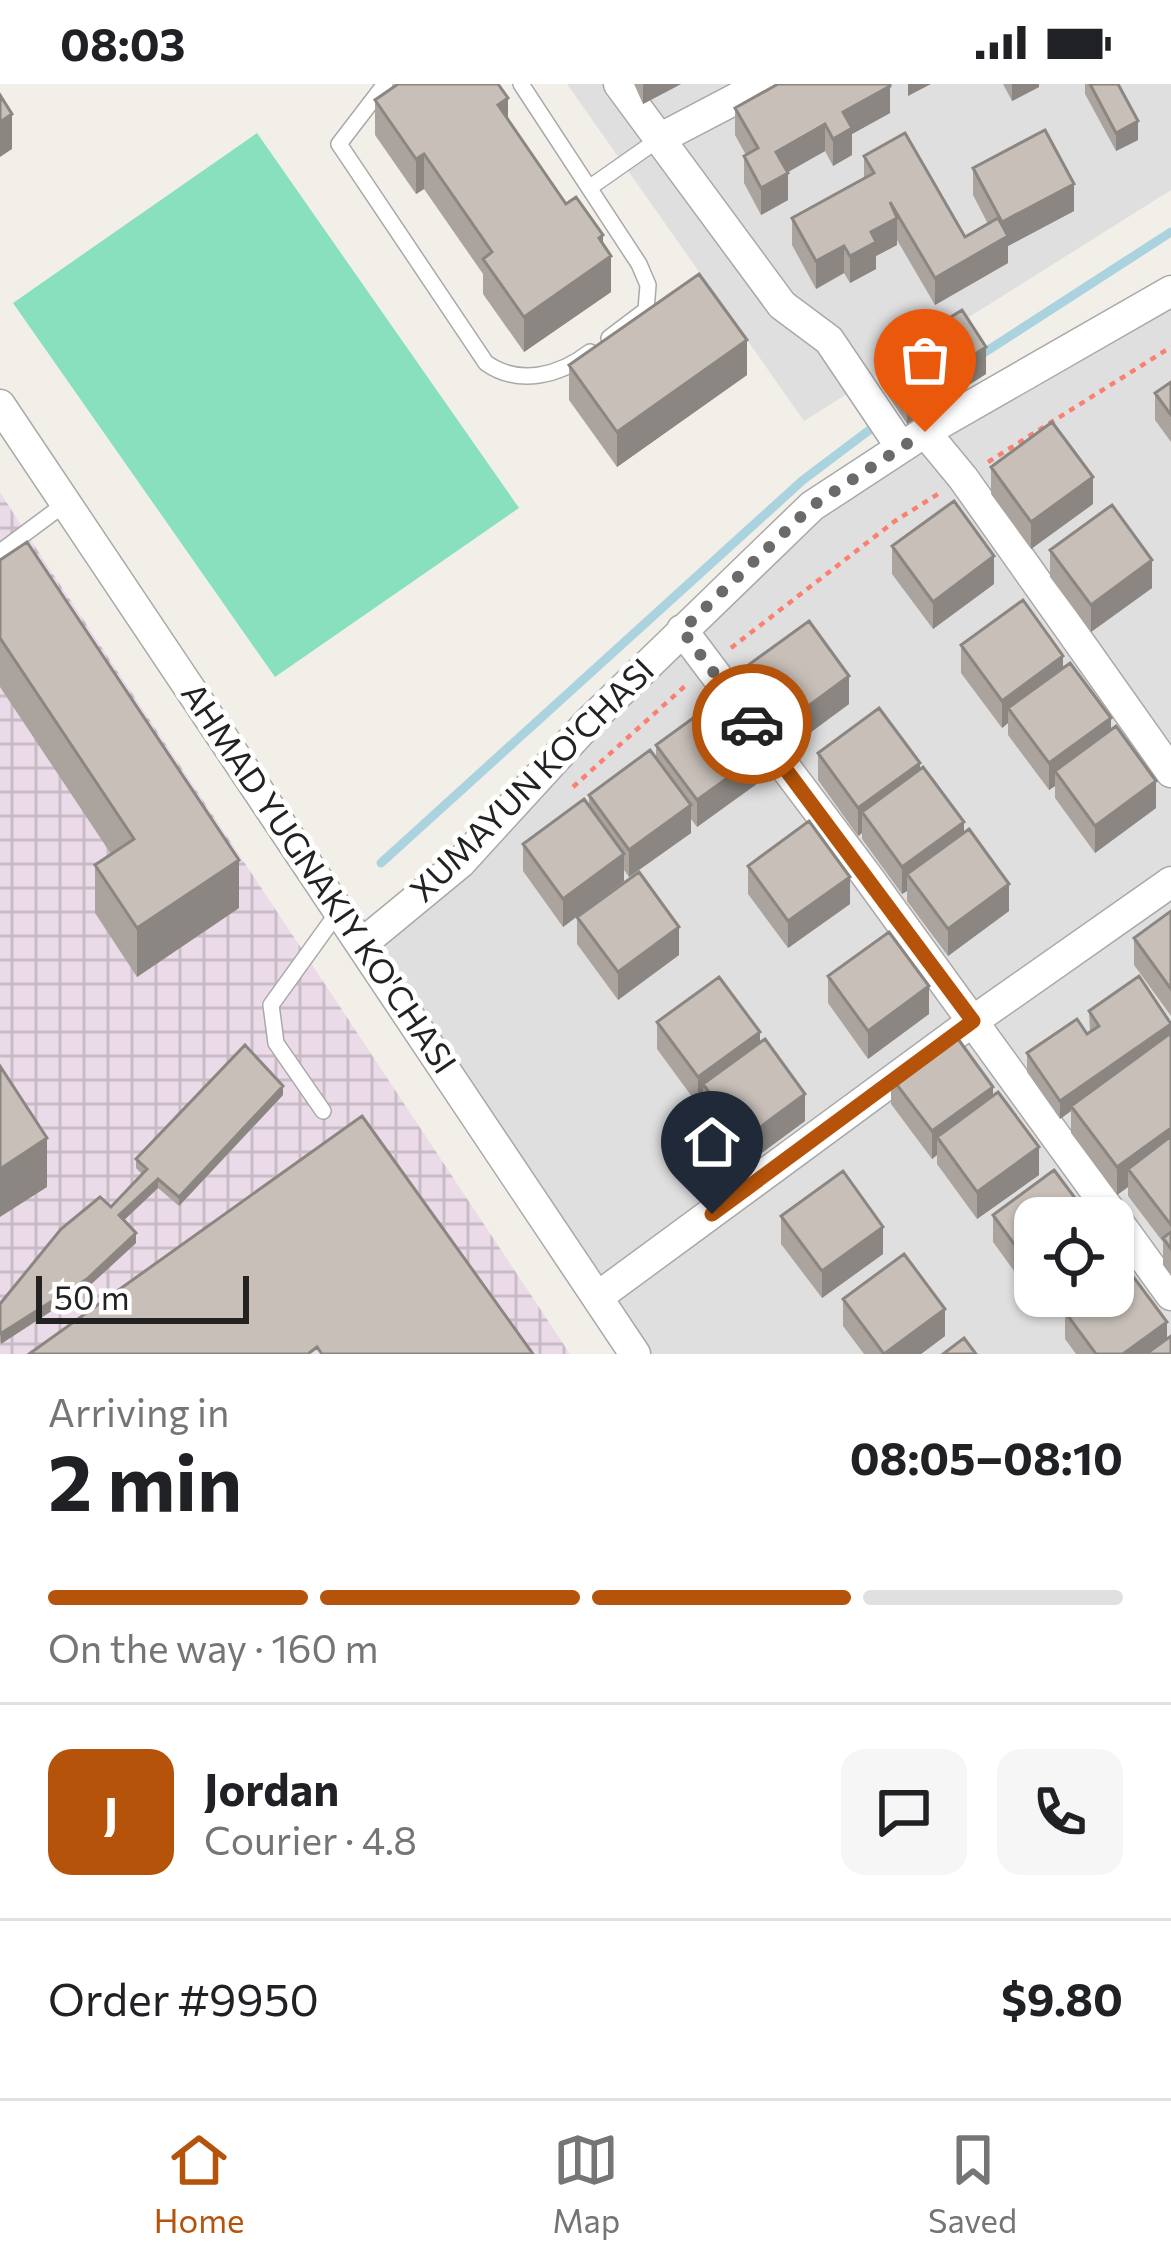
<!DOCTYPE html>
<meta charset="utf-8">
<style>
:root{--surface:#fff;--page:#f6f6f6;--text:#202124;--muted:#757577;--line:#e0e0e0;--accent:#b45309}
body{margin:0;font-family:Commissioner,sans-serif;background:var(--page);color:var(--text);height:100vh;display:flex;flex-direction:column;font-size:45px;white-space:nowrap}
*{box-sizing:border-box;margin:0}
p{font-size:39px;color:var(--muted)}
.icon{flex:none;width:66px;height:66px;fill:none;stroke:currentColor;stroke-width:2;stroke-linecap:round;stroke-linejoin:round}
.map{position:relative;height:1270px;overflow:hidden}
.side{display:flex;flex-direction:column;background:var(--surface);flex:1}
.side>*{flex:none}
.buttons{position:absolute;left:1014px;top:1113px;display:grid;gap:24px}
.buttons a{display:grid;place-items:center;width:120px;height:120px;border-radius:24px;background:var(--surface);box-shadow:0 3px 9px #0004;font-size:60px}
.scale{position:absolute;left:36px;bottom:30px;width:213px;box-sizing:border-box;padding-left:12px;border:6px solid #222;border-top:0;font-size:33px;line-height:42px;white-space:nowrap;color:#222;-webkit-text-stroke:9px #fff;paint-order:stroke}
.pin{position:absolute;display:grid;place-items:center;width:102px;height:102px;color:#fff;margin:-123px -51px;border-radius:50% 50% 50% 0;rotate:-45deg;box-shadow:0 0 12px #0007}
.pin .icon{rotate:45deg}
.courier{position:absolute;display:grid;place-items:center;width:120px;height:120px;margin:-60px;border:9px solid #b45309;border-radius:50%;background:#fff;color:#222;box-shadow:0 3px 15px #0007}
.head em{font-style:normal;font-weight:700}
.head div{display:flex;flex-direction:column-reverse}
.head{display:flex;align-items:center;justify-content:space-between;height:204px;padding:0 48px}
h1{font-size:78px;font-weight:700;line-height:90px}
.bar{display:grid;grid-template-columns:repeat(4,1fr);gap:18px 12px;align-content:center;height:144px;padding:0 48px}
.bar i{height:15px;border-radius:9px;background:var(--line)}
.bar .active{background:var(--accent)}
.bar p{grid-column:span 4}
.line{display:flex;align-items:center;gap:30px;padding:0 48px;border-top:3px solid var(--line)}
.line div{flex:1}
.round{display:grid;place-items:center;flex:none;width:126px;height:126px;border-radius:24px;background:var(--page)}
.status{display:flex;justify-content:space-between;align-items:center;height:84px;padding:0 60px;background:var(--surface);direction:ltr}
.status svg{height:33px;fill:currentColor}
.dock{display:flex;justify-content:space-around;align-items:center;height:168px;border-top:3px solid var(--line);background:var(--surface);font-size:33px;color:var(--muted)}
.dock a{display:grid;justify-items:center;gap:6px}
.dock .active{color:var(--accent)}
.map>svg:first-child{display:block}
</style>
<div class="status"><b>08:03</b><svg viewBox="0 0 49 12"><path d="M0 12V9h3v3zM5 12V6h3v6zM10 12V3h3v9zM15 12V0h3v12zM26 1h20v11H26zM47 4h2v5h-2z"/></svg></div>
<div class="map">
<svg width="1171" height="1270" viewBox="0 0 1171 1270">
<defs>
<pattern id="industrial-grid" width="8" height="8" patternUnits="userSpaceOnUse" patternTransform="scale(3)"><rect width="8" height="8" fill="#ebdbe8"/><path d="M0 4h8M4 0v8" fill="none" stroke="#c9bcc7"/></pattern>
</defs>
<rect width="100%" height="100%" fill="#f2efe9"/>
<path fill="#e0dfdf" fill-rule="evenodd" d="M567 0H1171V106L804 337Z
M1171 207V1270H635L363 859 784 446ZM1035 1134H1113V1212H1035Z"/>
<path fill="url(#industrial-grid)" d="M0 408 26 449 570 1270H0Z"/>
<path fill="#88e0be" d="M257 49 519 424 275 593 13 219Z"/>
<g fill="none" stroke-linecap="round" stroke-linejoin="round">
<path stroke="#aad3df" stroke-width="9" d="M979 272 1171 148
M381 779 803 396 880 338"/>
<g stroke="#a9a9a9" stroke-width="18">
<path id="lane" d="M385 0 339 60 486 279C519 302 559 292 590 268
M521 0 639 180 648 201 646 226 609 254
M589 104 659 55
M0 468 66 419
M323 1027 276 959 271 921 338 828"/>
</g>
<g stroke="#a9a9a9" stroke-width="33">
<path id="street" d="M619 0 782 221 829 256 901 363
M659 55 764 0
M0 321 635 1270
M925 348 963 394 1171 688
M682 546 867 792 1171 1211
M363 859 460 779 590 637 812 422 925 348 1171 207
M599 1212 973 937 1171 798"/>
</g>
<path stroke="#fa8072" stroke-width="4.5" stroke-dasharray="6 6" stroke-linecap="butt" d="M988 378 1171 263
M731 564 895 437 938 410
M573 703 685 602"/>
<use href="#lane" stroke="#fff" stroke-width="15"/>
<use href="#street" stroke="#fff" stroke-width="30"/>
</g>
<path fill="#aba49e" d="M634 0H681L643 20Z
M1003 0H1039V3L1012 17Z
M1085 0H1118L1138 56 1116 67 1085 10Z
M375 16 508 36 566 120 603 160 611 208 524 268 483 210V190L424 105 416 110 375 51Z
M735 24 890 29 852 50V71L833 82 825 67 787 88 788 116 761 131 744 99V72L746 71 735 51Z
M864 72 965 153 988 140 973 111V84L1074 127 1008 162V179L935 221 897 156V161L876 172V185L850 199 844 189 816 205 792 161V134L864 94Z
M882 276 986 290 907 340 882 303Z
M569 281 747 291 617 383 569 316Z
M1171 298V358L1155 336V309Z
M991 383 1093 420 1031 465 991 410Z
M892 462 994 500 933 545 892 490Z
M1050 466 1152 504 1091 548 1050 493Z
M0 476 239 824 137 893 95 829V781L111 770 0 603Z
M961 561 1063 584 1111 646 1156 724 1095 769 1055 714V702L1049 706 1008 651V639L1002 644 961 589Z
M747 582 849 620 788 665 747 609Z
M656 661 758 699 697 743 691 735V749L629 793 624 786V797L563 843 523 787V760L589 722V711L656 674Z
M818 669 920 686 964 748 1009 827 948 872 907 817V807L902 810 862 755V749L858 752 818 696Z
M748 782 850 820 788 864 748 810Z
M1171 827V932L1134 881V854Z
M577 833 679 871 618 916 577 860Z
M828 892 929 930 868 975 828 919Z
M1089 927 1171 938V1192L1163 1181V1158L1128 1112V1103L1117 1111 1071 1049V1027L1060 1035 1027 988V969L1090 948Z
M657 938 760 959 805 1037 744 1082 703 1027V1017L698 1021 657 965Z
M891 993 993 1012 1039 1091 977 1135 937 1080V1071L932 1075 891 1020Z
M283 1011 179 1122 158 1104 124 1136 136 1159 87 1204 0 1259V1220L111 1123 142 1090 136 1084V1075Z
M1054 1086 1033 1213 993 1158V1131Z
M781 1132 883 1170 822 1214 781 1160Z
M843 1215 945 1252 921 1270H864L843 1242Z
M1065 1228 1167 1255 1171 1270H1076L1065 1255Z"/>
<path fill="#8b8681" d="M643 0H681L643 20Z
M908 0H931L908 12Z
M1012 0H1039V3L1012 17Z
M890 2V29L852 50V71L833 82V55L843 28Z
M508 14V49L498 21Z
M12 30V65L0 73V38Z
M1138 37V56L1116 67V49Z
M825 40V67L776 95V68Z
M424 70V105L416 110V75Z
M788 89V116L761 131V104Z
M1074 100V127L1008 162V179L935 221V194L1002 138Z
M897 134V161L876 172V185L850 199V172L871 148Z
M603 151V178L611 172V208L524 268V233Z
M844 162V189L816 205V177Z
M747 256V291L617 383V348Z
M986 263V290L907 340V313Z
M1093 393V420L1031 465V438Z
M994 472V500L933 545V518Z
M1152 476V504L1091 548V521Z
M1063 572V599L1008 624V639L1002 644V617Z
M849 592V620L788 665V637Z
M1111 634V662L1055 687V702L1049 706V679Z
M758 672V699L697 743V716Z
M920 679V707L862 728V749L858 752V724Z
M1156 697V724L1095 769V742Z
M691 721V749L629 793V766Z
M964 738V765L907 790V807L902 810V783Z
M624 770V797L563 843V815Z
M239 776V824L137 893V844Z
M850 793V820L788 864V837Z
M1009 800V827L948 872V845Z
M679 843V871L618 916V888Z
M929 902V930L868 975V947Z
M1171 940V959L1071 1022V1027L1060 1035V1017Z
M760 948V975L703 1000V1017L698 1021V993Z
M283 1002V1011L179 1122V1113Z
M993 1003V1030L937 1053V1071L932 1075V1047Z
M805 1010V1037L744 1082V1055Z
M1171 1044V1071L1128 1085V1103L1117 1111V1083Z
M47 1054V1103L0 1133V1085Z
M1039 1063V1091L977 1135V1108Z
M158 1095V1104L119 1141V1131Z
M883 1143V1170L822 1214V1187Z
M136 1149V1159L87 1204 1 1260V1251Z
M945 1225V1252L921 1270H884Z
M1167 1238V1265L1161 1270H1123Z"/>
<path fill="#c7bfb8" stroke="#8b8681" stroke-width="3" d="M398 0H498L508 14 498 21 566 120 576 113 603 151 599 154 611 172 524 233 483 175 492 168 424 70 416 75 375 16Z
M778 0H890V2L843 28 852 44 833 55 825 40 776 68 788 89 761 104 744 72 758 64 735 24Z
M1090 0H1118L1138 37 1116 49Z
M0 11 12 30 0 38Z
M1045 46 1074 100 1002 138 973 84Z
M905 49 965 153 998 134 1008 152 935 194 890 118 897 134 871 148 876 158 850 172 844 162 816 177 792 134 874 89 864 72Z
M699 190 747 256 617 348 569 281Z
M962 226 986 263 907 313 882 276Z
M1171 298V331L1155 309Z
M1052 338 1093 393 1031 438 991 383Z
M954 417 994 472 933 518 892 462Z
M1112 421 1152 476 1091 521 1050 466Z
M27 458 239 776 137 844 95 781 134 755 0 554V476Z
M1023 516 1063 572 1002 617 961 561Z
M809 537 849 592 788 637 747 582Z
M1070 579 1111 634 1049 679 1008 624Z
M718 616 758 672 697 716 656 661Z
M879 624 920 679 858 724 818 669Z
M1116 642 1156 697 1095 742 1055 687Z
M650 666 691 721 629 766 589 711Z
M923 683 964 738 902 783 862 728Z
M584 715 624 770 563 815 523 760Z
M809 737 850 793 788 837 748 782Z
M969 745 1009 800 948 845 907 790Z
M639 788 679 843 618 888 577 833Z
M1171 827V905L1134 854Z
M889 848 929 902 868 947 828 892Z
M1139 892 1171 940 1060 1017 1027 969 1077 935 1087 950 1099 942 1089 927Z
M719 893 760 948 698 993 657 938Z
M953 948 993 1003 932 1047 891 993Z
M1171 949V1044L1117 1083 1071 1022Z
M765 955 805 1010 744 1055 703 1000Z
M245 961 283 1002 179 1113 158 1095 119 1131 136 1149 87 1195 0 1250V1220L61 1145 100 1113 111 1123 147 1085 136 1075Z
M0 982 47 1054 0 1085Z
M998 1008 1039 1063 977 1108 937 1053Z
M362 1032 533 1270H322L317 1263 308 1270H29Z
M1171 1052V1141L1128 1085Z
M1054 1086 1090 1134H1035V1185L1033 1186 993 1131Z
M843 1087 883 1143 822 1187 781 1132Z
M1171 1148V1165L1163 1154Z
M904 1170 945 1225 884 1270 843 1215Z
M1126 1183 1167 1238 1123 1270H1096L1065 1228 1087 1212H1113V1193Z
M1171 1252V1270H1146Z
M964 1254 976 1270H943Z"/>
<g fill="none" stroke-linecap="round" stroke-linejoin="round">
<path stroke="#6b6a68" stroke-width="12" stroke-dasharray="0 21.6" d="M752 640 682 546 812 422 925 348"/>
<path stroke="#b45309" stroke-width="15" d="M712 1130 973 937 752 640"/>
</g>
<g text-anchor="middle" stroke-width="10" stroke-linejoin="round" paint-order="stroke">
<g font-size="33" fill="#222" stroke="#fff">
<text transform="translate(532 696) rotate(-45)" y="12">XUMAYUN KO'CHASI</text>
<text transform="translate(319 794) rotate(56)" y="12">AHMAD YUGNAKIY KO'CHASI</text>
</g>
</g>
</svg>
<div class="buttons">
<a><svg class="icon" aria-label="locate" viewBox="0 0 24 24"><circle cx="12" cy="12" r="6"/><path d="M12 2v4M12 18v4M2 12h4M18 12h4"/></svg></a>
</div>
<div class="scale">50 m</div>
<div class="pin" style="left:925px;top:348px;background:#ea580c"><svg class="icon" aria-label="bag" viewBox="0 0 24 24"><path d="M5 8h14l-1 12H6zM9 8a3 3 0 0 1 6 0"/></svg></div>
<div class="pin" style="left:712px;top:1130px;background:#1f2937"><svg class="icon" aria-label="home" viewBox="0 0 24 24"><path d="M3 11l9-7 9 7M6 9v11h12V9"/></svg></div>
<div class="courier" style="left:752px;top:640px"><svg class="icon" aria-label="car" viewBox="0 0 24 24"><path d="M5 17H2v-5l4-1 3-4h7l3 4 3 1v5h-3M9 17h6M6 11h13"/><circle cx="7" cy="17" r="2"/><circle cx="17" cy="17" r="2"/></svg></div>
</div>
<section class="side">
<div class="head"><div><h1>2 min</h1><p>Arriving in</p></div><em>08:05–08:10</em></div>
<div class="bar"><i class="active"></i><i class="active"></i><i class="active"></i><i></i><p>On the way · 160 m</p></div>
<div class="line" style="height:216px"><b class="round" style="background:var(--accent);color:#fff">J</b><div><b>Jordan</b><p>Courier · 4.8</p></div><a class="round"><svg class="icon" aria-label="chat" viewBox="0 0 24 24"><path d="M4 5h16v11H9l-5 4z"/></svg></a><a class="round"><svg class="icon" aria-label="phone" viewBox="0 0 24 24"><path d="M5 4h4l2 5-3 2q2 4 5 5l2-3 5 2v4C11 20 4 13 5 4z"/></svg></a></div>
<div class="line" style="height:156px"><div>Order #9950</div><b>$9.80</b></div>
</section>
<nav class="dock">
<a class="active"><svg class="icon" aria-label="home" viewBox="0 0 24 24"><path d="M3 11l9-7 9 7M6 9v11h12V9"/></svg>Home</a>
<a><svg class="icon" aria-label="map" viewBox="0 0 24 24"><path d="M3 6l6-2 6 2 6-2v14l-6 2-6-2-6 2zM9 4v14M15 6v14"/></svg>Map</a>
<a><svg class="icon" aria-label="saved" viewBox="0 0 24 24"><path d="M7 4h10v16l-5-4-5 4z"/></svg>Saved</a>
</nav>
